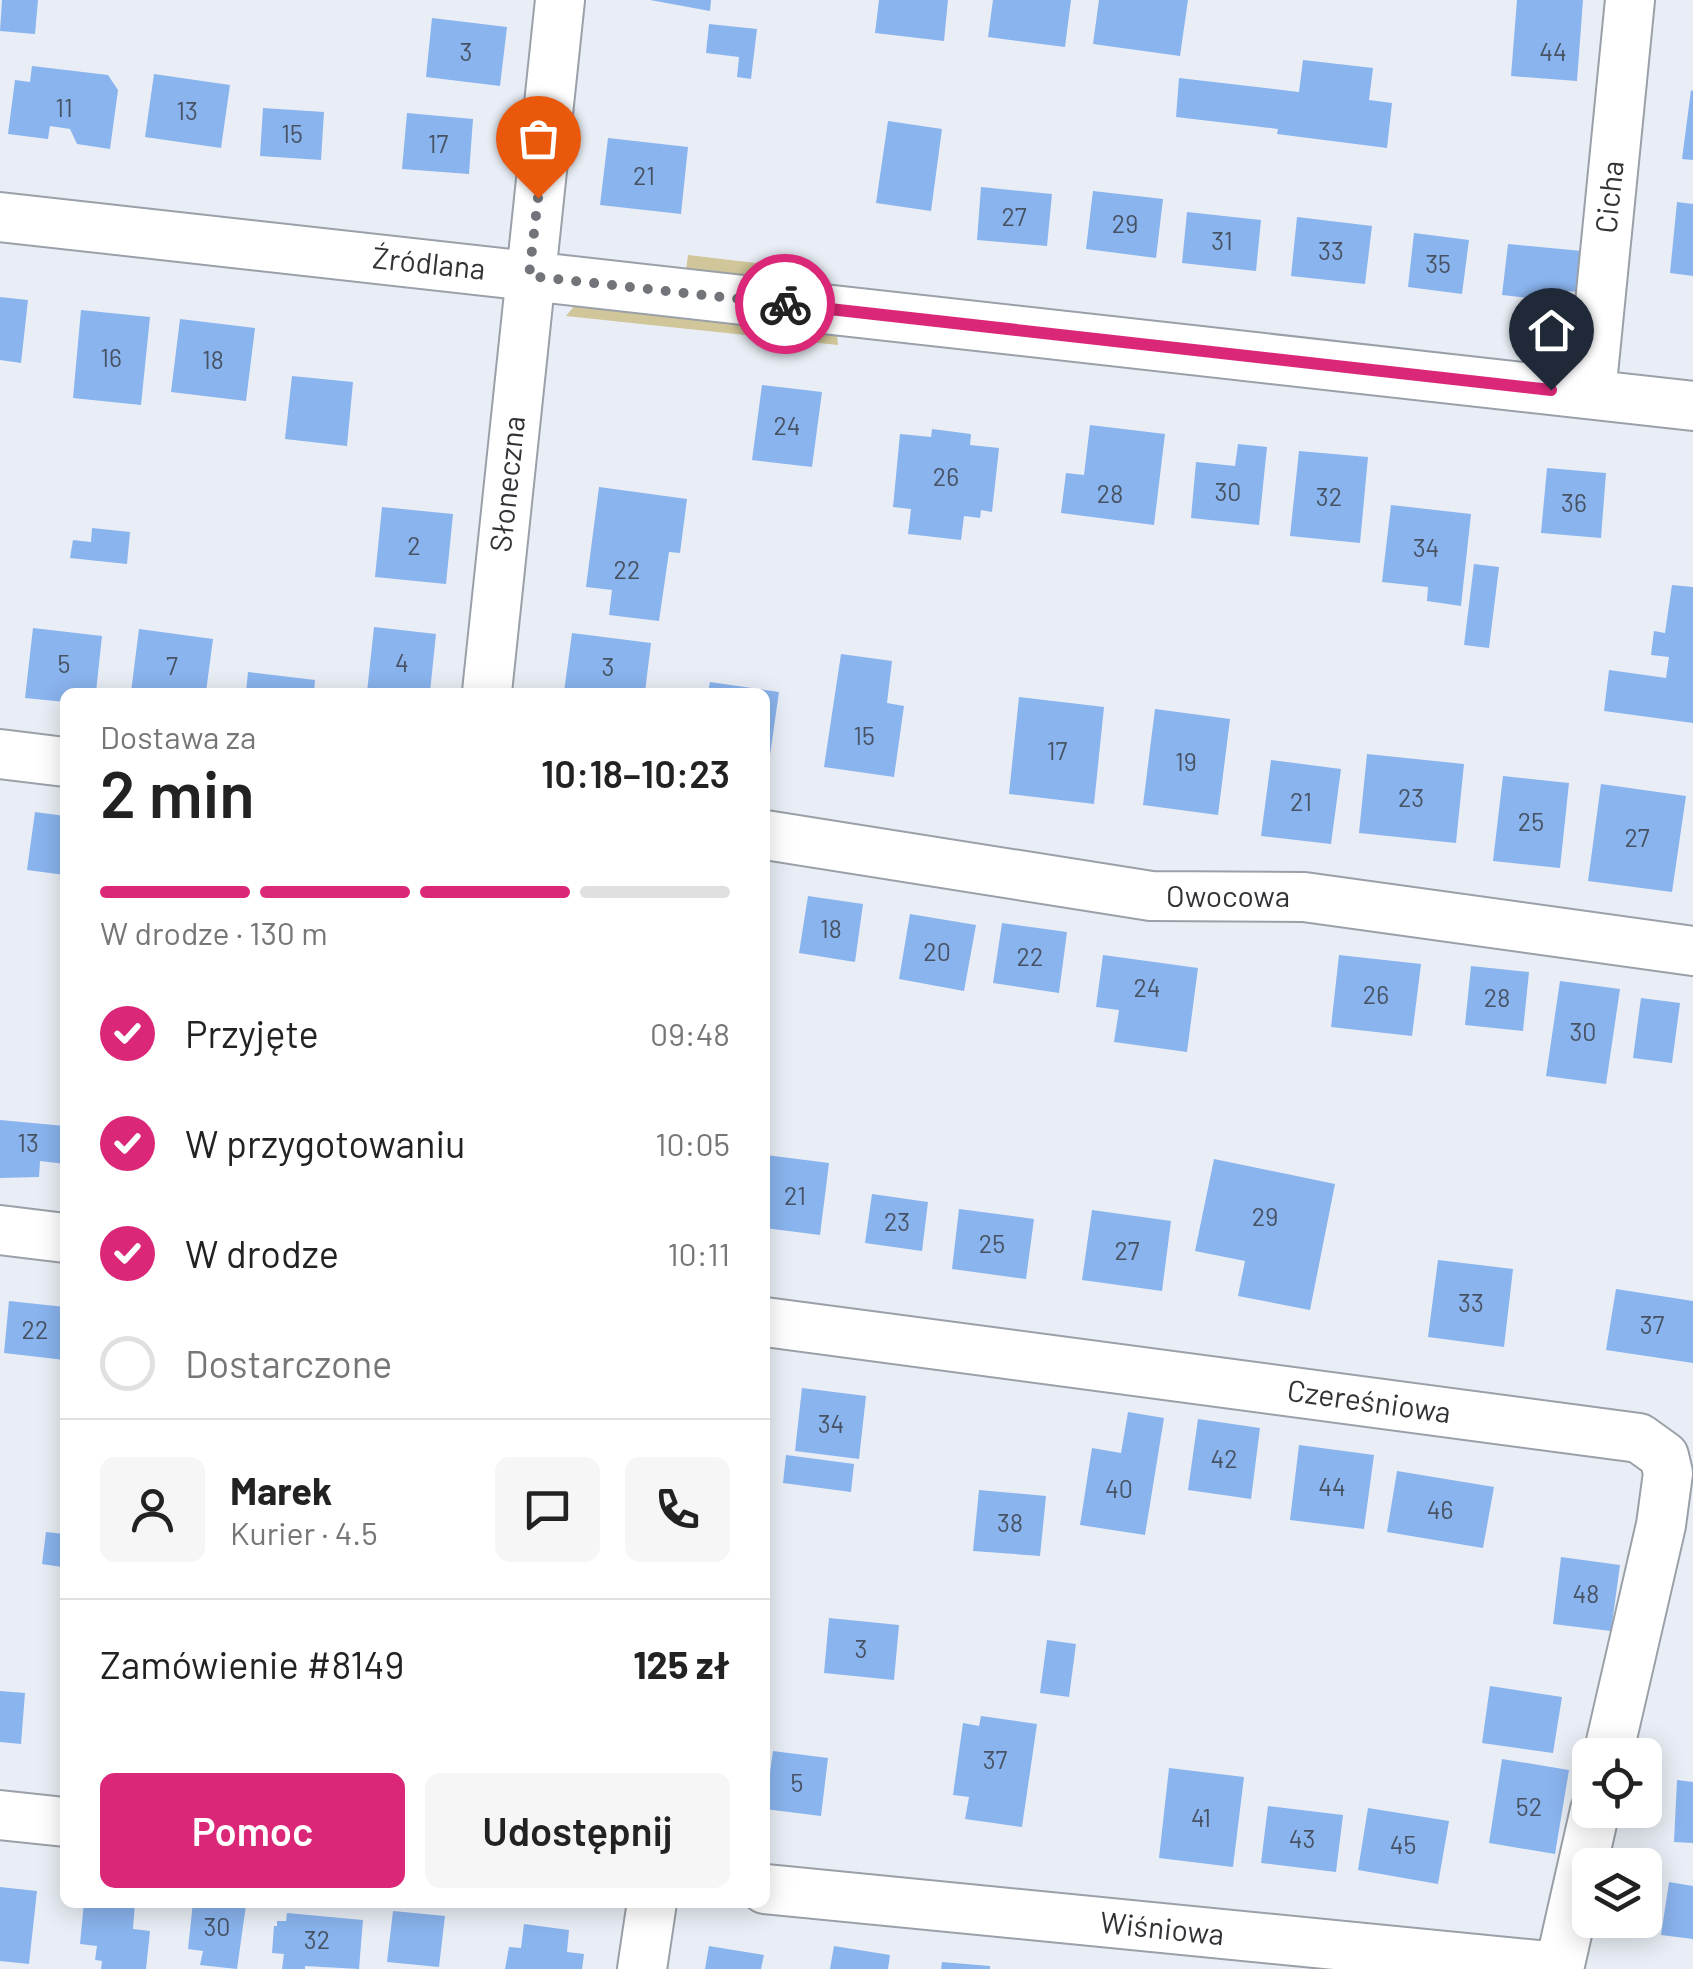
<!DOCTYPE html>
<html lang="pl">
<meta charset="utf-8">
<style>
:root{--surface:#fff;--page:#f6f6f6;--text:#222;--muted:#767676;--line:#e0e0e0;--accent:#db2777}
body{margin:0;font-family:Barlow,sans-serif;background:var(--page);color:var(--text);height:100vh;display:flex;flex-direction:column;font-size:38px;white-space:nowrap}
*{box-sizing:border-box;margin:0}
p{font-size:32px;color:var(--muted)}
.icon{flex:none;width:55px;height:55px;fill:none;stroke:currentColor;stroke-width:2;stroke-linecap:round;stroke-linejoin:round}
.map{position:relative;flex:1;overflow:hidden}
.details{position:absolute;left:60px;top:688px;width:710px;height:1220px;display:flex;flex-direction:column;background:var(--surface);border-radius:15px;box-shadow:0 5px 25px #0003}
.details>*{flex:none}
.tools{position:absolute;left:1572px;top:1738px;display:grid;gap:20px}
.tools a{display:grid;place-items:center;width:90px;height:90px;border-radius:15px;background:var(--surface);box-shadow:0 5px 25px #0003;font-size:50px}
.pin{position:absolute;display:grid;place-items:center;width:85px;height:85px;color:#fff;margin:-102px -42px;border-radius:50% 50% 50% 0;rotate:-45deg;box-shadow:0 0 10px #0007}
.pin .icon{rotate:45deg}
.courier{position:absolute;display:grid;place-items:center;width:100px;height:100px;margin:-50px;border:8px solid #db2777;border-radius:50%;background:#fff;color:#222;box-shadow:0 2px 12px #0007}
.overview em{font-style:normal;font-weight:600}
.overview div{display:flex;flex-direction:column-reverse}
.overview{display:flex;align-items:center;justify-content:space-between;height:170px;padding:0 40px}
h1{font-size:65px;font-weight:600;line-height:75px}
.bar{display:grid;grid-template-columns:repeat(4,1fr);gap:15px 10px;align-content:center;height:120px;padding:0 40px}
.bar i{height:12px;border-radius:8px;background:var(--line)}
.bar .current{background:var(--accent)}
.bar p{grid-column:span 4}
.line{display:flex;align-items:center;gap:25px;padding:0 40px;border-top:2px solid var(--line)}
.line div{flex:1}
.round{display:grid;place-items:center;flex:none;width:105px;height:105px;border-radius:15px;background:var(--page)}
ol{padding:0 40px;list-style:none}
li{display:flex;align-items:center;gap:30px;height:110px}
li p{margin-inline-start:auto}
li .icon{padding:10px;border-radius:50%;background:var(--accent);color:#fff;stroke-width:4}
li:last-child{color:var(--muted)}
li i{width:55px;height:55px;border:5px solid var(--line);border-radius:50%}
.cta{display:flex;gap:20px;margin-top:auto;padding:20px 40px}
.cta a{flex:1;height:115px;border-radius:15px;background:var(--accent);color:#fff;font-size:40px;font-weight:600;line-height:115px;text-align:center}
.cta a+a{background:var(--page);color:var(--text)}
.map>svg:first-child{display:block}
</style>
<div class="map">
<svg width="1693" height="1969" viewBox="0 0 1693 1969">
<rect width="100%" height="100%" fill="#e9eef6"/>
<path fill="#d0c699" d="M688 255 807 269 805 284 686 270Z
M575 305 837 336 838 345 566 316Z"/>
<path fill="#8ab4ee" d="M2 0H38L35 34 0 31Z
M650 0H711L710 11Z
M879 0H948L944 41 875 33Z
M993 0H1071L1065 47 988 37Z
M1099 0H1188L1180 56 1093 44Z
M1517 0H1583L1577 81 1511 76Z
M432 18 507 27 500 86 426 77Z
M709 24 757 29 751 79 737 77 739 57 706 53Z
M1303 60 1373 68 1369 100 1392 103 1387 148 1277 134 1278 129 1176 117 1179 78 1299 92Z
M32 66 108 75 118 90 110 149 77 144 70 129 50 126 48 139 8 134 15 80 30 82Z
M154 74 230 85 221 148 145 137Z
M1691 90 1693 91V160L1682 159Z
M263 108 324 112 321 160 260 156Z
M407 113 473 119 469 174 402 169Z
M888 121 942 129 931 211 876 203Z
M608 138 688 147 681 214 600 205Z
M981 187 1052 194 1047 246 977 240Z
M1093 191 1163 199 1156 258 1086 249Z
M1677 202 1693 204V276L1670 273Z
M1187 212 1261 220 1256 271 1182 263Z
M1297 217 1372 226 1365 284 1291 276Z
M1414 233 1469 240 1462 294 1408 287Z
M1508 244 1582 251 1578 292 1558 290 1556 301 1502 295Z
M0 297 28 300 21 363 0 360Z
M81 310 150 317 141 405 73 398Z
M180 319 255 328 246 401 171 392Z
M292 376 353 382 347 446 285 439Z
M762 385 822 392 812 467 752 460Z
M1090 425 1165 434 1154 525 1061 513 1066 473 1084 475Z
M932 429 971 434 970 445 999 448 992 512 981 510 980 518 964 516 961 540 908 534 911 509 893 507 900 434 931 437Z
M1238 444 1267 447 1259 525 1191 518 1196 462 1235 466Z
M1299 451 1368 457 1360 543 1290 536Z
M1547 468 1606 473 1601 538 1541 533Z
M599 487 687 499 680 553 669 552 659 621 609 615 612 590 586 587Z
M1391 505 1471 514 1461 606 1427 601 1428 587 1382 582Z
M382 507 453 514 446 584 375 577Z
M92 528 130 532 127 564 70 558 73 540 91 542Z
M1474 564 1499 567 1489 648 1464 645Z
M1672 585 1693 587V723L1604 711 1609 670 1666 678 1669 657 1651 655 1654 631 1665 633Z
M374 627 436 634 430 692H367Z
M33 628 102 636 96 692H65V702L25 698Z
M139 629 213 639 206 692H131Z
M572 633 651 643 645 692H564Z
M841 654 892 661 887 703 904 706 894 777 824 767Z
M248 672 315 680 314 692H246Z
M710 682 779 692 770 755 765 754V692H708Z
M1019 697 1104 707 1094 804 1009 794Z
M1155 709 1230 719 1218 815 1143 805Z
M1367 754 1464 764 1456 843 1359 833Z
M1271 760 1341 769 1331 844 1261 836Z
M1503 776 1569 783 1560 868 1493 861Z
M1601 784 1686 796 1672 892 1588 881Z
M35 812 65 816V875L27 870Z
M808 896 863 904 855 962 799 953Z
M910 914 976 925 964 991 899 979Z
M1002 923 1067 932 1059 993 993 983Z
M1103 955 1198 968 1187 1052 1114 1042 1119 1010 1096 1007Z
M1339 955 1421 964 1412 1036 1331 1027Z
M1471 966 1529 972 1523 1031 1465 1025Z
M1560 981 1620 989 1606 1084 1546 1076Z
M1641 998 1680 1003 1672 1063 1633 1058Z
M0 1120 65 1126V1164L40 1161 39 1177 0 1178Z
M766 1155 829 1163 820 1235 765 1228Z
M1214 1159 1335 1184 1310 1310 1238 1296 1245 1261 1195 1251Z
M872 1194 928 1202 922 1251 865 1243Z
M959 1209 1034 1219 1026 1279 952 1269Z
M1092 1210 1171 1221 1162 1291 1082 1280Z
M1438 1260 1513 1269 1504 1347 1428 1337Z
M1616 1289 1693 1301V1363L1606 1350Z
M9 1301 65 1307V1360L4 1353Z
M802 1388 866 1396 859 1459 795 1451Z
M1128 1412 1164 1418 1145 1535 1080 1525 1092 1448 1121 1453Z
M1198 1419 1260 1428 1251 1499 1188 1490Z
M1299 1445 1374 1455 1364 1529 1290 1520Z
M786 1455 854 1464 851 1492 783 1483Z
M1397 1471 1494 1487 1483 1548 1387 1532Z
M979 1490 1046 1496 1040 1556 973 1551Z
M46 1532 65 1534 62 1567 42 1564Z
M1561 1557 1620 1565 1611 1631 1553 1624Z
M829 1618 899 1625 894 1680 824 1673Z
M1047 1640 1076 1644 1069 1697 1040 1693Z
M1490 1686 1562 1697 1553 1753 1482 1743Z
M0 1691 25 1693 21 1744 0 1742Z
M981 1716 1037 1724 1022 1827 965 1819 969 1797 953 1795 963 1723 979 1726Z
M773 1751 828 1758 821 1816 765 1809Z
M1502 1759 1569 1770 1555 1854 1489 1843Z
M1169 1768 1244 1777 1233 1867 1159 1858Z
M1677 1780 1693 1782V1843L1674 1842Z
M1268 1806 1343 1815 1336 1872 1261 1863Z
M1368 1808 1449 1821 1438 1884 1358 1870Z
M1669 1882 1693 1886V1939L1661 1935Z
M0 1887 37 1891 29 1964 0 1961Z
M84 1902H135L133 1929 150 1931 146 1969H101L102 1961 95 1960 97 1946 80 1944Z
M193 1902 246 1905 237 1969 200 1965 203 1951 188 1949Z
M393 1911 445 1916 439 1967 387 1962Z
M287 1913 363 1920 359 1969 305 1966V1969H282L284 1954 272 1953 274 1926H277V1921H286Z
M524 1924 569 1930 567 1952 584 1954 582 1969H505L509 1947 521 1948Z
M709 1946 764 1955 761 1969H705Z
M834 1946 890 1955 888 1969H830Z
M942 1962 990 1966V1969H941Z"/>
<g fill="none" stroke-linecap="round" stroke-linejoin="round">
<g stroke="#9aa0a7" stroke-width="52">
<path id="minor" d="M0 217 1693 406
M1591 394 1630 0
M487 692 560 0
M0 754 65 762
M765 835 1151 896 1304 897 1693 951
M0 1230 65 1238
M765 1322 1639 1438 1664 1456 1668 1473 1661 1525 1608 1755
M0 1815 65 1822
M765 1889 1559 1967
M642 1969 652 1902
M1559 1969 1595 1810"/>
</g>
<use href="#minor" stroke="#fff" stroke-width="48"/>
</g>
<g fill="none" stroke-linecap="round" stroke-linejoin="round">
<path stroke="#717479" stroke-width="10" stroke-dasharray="0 18" d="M538 198 529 276 785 304"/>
<path stroke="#db2777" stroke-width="12" d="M785 304 1551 390"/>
</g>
<g text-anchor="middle" stroke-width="10" stroke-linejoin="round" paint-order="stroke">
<g font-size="25" fill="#475364">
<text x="466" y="61">3</text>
<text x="1553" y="61">44</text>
<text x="64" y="117">11</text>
<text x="187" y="120">13</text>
<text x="292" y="143">15</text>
<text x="438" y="153">17</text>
<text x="644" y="185">21</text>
<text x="1014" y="226">27</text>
<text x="1125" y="233">29</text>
<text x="1222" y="250">31</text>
<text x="1331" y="260">33</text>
<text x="1438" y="273">35</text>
<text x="111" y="367">16</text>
<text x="213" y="369">18</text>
<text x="787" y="435">24</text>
<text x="946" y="486">26</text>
<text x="1228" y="501">30</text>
<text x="1110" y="503">28</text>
<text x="1329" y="506">32</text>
<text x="1574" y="512">36</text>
<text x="414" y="555">2</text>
<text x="1426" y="557">34</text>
<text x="627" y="579">22</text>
<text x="402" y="672">4</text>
<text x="64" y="673">5</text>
<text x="172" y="675">7</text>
<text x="608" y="676">3</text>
<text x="864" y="745">15</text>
<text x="1057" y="760">17</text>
<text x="1186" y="771">19</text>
<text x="1411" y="807">23</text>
<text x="1301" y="811">21</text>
<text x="1531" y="831">25</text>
<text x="1637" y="847">27</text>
<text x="831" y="938">18</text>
<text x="937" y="961">20</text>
<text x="1030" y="966">22</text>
<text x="1147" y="997">24</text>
<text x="1376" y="1004">26</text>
<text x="1497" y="1007">28</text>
<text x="1583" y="1041">30</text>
<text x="28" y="1152">13</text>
<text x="795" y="1205">21</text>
<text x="1265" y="1226">29</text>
<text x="897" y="1231">23</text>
<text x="992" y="1253">25</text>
<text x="1127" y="1260">27</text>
<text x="1471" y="1312">33</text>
<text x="1652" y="1334">37</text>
<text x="35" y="1339">22</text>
<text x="831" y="1433">34</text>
<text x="1224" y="1468">42</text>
<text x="1332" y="1496">44</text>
<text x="1119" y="1498">40</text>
<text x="1440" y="1519">46</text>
<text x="1010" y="1532">38</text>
<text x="1586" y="1603">48</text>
<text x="861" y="1658">3</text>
<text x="995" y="1769">37</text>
<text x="797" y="1792">5</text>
<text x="1529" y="1816">52</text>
<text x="1201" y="1827">41</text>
<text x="1302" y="1848">43</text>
<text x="1403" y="1854">45</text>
<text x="217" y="1936">30</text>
<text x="317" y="1949">32</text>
</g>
<g font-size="30" fill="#313336" stroke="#fff">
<text transform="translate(1610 197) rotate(-84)" y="10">Cicha</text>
<text transform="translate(429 264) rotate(6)" y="10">Źródlana</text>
<text transform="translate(508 484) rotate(-84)" y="10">Słoneczna</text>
<text x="1228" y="907">Owocowa</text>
<text transform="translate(1369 1402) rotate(8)" y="10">Czereśniowa</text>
<text transform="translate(1162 1929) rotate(6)" y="10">Wiśniowa</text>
</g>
</g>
</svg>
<div class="tools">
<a><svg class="icon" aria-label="locate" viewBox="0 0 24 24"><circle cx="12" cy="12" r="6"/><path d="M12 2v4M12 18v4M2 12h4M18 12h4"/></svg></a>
<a><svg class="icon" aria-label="layers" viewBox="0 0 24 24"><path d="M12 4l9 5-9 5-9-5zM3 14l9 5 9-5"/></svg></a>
</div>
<div class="pin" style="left:538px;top:198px;background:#ea580c"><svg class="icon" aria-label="bag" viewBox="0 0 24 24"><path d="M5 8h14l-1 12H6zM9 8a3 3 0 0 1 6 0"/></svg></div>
<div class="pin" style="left:1551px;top:390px;background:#1f2937"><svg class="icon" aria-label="home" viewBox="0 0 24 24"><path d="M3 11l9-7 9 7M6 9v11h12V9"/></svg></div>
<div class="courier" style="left:785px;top:304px"><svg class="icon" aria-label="bike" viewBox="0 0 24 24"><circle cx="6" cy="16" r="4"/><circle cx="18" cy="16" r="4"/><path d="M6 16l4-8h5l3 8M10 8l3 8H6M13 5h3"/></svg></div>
<section class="details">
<div class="overview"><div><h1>2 min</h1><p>Dostawa za</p></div><em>10:18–10:23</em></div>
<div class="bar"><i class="current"></i><i class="current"></i><i class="current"></i><i></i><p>W drodze · 130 m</p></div>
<ol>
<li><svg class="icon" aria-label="check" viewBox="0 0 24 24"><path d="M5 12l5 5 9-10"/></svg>Przyjęte<p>09:48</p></li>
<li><svg class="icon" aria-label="check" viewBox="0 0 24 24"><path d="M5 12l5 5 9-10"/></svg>W przygotowaniu<p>10:05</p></li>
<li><svg class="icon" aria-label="check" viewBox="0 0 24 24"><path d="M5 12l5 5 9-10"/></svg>W drodze<p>10:11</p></li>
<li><i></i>Dostarczone</li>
</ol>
<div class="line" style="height:180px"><a class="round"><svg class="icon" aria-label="person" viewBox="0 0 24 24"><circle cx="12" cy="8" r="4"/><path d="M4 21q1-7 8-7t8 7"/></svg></a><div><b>Marek</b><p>Kurier · 4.5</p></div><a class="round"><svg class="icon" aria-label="chat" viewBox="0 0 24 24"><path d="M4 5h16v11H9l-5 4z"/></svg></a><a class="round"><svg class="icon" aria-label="phone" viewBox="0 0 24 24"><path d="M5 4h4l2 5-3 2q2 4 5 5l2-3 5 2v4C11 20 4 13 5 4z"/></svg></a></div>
<div class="line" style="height:130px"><div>Zamówienie #8149</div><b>125 zł</b></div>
<div class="cta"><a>Pomoc</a><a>Udostępnij</a></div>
</section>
</div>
